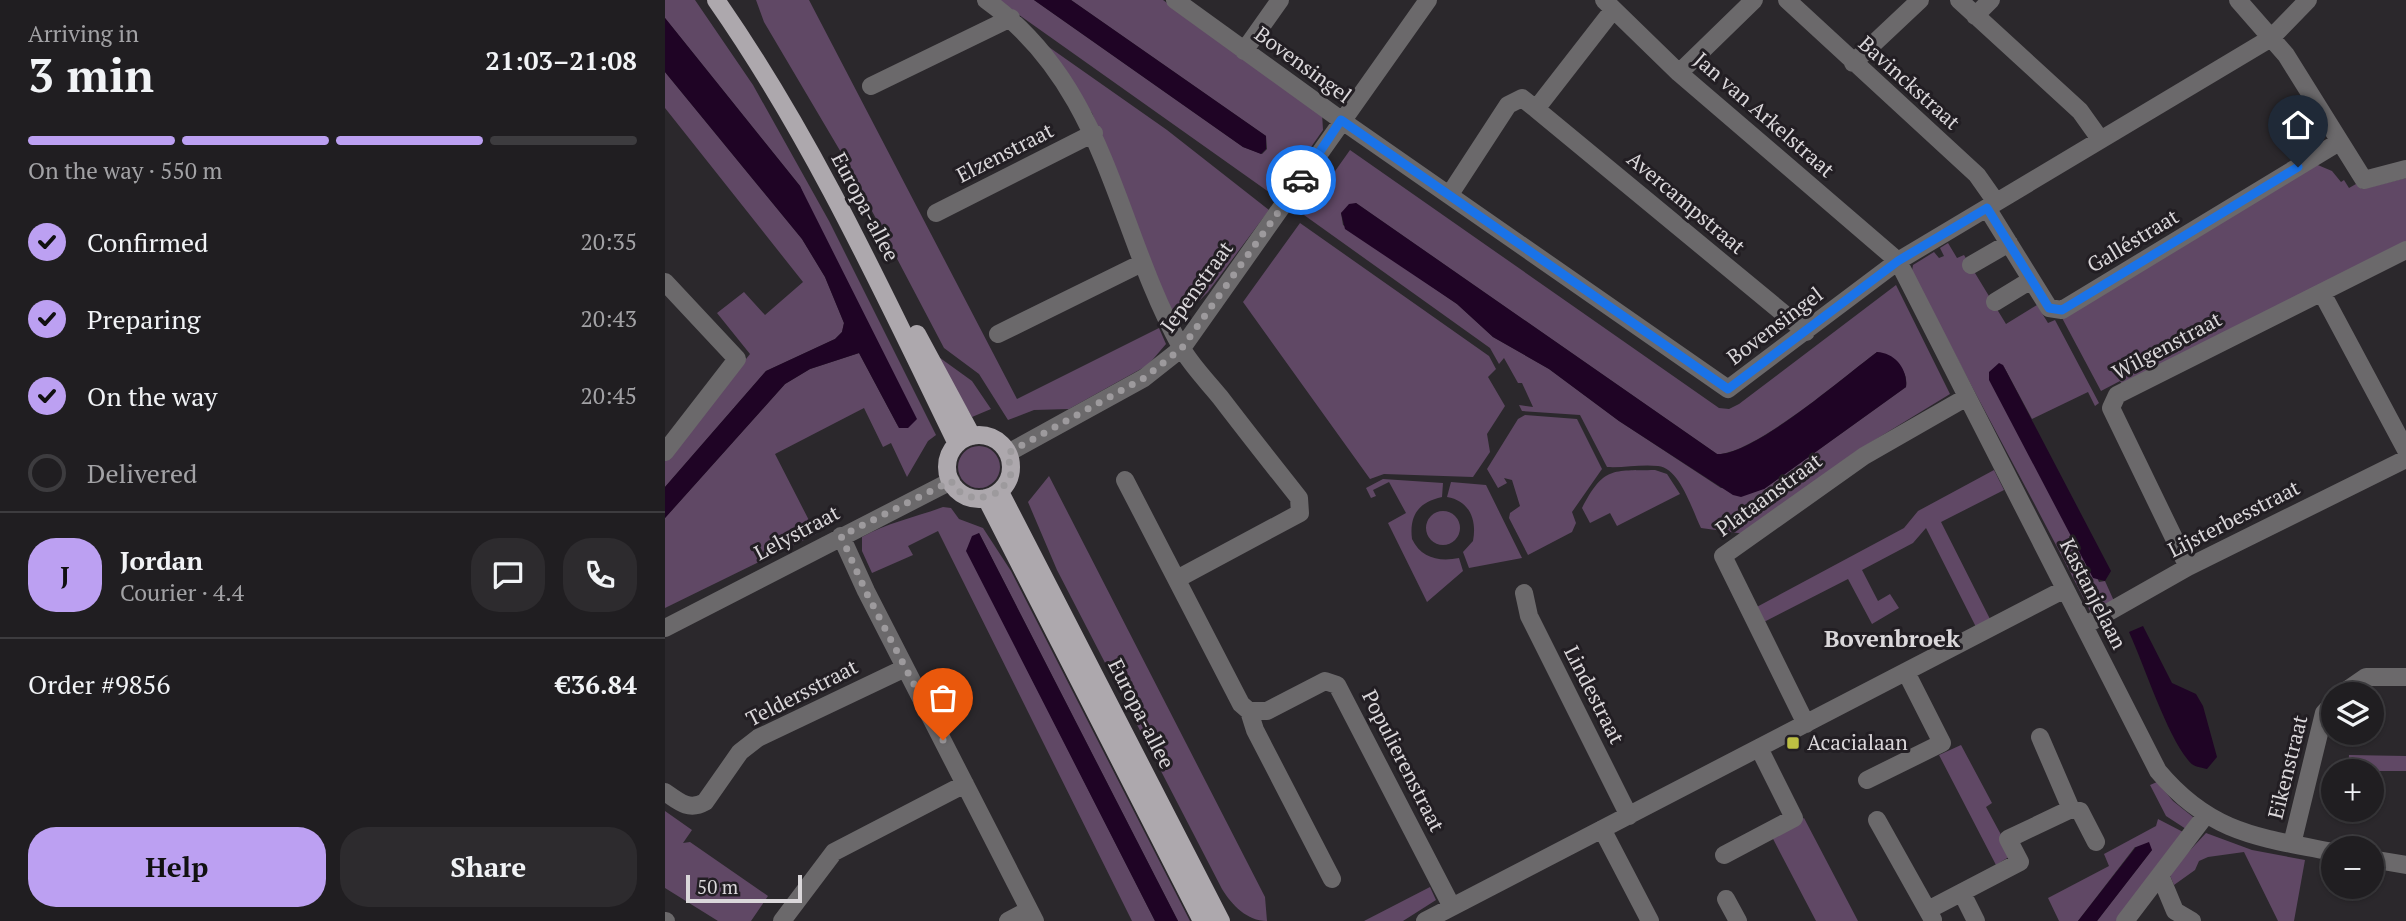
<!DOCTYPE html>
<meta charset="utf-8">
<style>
:root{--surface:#201e21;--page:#2d2b2e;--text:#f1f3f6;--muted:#a2a2a5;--line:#3d3c3f;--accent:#bca0f2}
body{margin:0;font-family:"PT Serif",serif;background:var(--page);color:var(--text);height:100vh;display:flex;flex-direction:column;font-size:26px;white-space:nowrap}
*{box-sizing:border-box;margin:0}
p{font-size:23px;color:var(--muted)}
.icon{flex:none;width:38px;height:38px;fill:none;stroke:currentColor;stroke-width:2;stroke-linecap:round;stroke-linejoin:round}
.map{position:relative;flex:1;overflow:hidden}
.drawer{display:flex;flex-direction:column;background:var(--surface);width:665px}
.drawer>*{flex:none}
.tools{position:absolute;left:1656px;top:682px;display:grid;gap:14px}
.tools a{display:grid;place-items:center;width:63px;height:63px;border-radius:50%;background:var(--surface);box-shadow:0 2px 5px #0004,0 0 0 2px var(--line);font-size:35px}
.scale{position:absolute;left:21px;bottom:18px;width:116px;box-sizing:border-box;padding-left:7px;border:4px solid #dad7da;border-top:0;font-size:19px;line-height:24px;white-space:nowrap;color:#dad7da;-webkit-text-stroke:5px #221e23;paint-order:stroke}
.pin{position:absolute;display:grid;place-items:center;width:60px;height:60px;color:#fff;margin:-72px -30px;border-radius:50% 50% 50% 0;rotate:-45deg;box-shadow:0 0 7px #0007}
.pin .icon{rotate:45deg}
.courier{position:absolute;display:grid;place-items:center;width:70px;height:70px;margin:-35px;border:5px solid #1a73e8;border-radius:50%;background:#fff;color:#222;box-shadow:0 2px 9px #0007}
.head em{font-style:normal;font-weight:700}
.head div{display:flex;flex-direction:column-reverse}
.head{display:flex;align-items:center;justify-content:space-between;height:119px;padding:0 28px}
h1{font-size:46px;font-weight:700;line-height:52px}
.bar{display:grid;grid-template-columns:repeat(4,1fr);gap:10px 7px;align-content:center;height:84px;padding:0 28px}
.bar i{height:9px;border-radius:5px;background:var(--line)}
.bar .on{background:var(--accent)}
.bar p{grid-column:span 4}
.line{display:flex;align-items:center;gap:18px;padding:0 28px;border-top:2px solid var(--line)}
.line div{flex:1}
.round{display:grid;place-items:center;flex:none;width:74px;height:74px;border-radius:28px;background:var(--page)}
ol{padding:0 28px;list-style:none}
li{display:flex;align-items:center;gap:21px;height:77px}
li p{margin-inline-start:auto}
li .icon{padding:7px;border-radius:50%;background:var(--accent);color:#111;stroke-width:4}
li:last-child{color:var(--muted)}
li i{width:38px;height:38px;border:4px solid var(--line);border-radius:50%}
.cta{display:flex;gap:14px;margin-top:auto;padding:14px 28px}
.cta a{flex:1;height:80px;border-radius:28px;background:var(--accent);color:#111;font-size:28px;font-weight:700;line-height:80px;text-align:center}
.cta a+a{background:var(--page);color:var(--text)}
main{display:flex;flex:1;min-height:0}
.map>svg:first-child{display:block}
</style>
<main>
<section class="drawer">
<div class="head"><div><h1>3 min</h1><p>Arriving in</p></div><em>21:03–21:08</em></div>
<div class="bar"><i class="on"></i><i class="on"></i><i class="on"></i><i></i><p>On the way · 550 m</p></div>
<ol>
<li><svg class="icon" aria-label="check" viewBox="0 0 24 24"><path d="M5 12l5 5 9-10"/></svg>Confirmed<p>20:35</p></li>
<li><svg class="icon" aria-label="check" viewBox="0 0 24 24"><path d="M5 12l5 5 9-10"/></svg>Preparing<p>20:43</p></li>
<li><svg class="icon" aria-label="check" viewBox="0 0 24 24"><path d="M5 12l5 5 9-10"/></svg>On the way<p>20:45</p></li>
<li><i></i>Delivered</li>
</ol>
<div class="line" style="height:126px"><b class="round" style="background:var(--accent);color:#111">J</b><div><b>Jordan</b><p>Courier · 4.4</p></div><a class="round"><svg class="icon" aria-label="chat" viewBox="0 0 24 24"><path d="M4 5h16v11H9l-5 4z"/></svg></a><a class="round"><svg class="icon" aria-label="phone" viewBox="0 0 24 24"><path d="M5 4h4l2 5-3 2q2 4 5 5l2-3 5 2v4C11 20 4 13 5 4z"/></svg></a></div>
<div class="line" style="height:91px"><div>Order #9856</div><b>€36.84</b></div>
<div class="cta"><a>Help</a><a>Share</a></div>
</section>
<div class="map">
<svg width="1741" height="921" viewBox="0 0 1741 921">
<rect width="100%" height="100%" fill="#2b282c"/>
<path fill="#604865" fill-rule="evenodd" d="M0 0H30L88 85 164 221 271 435 263 441 242 477 226 443 218 447 199 408 110 454 151 534 0 608V518L120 384 145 369 194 353 234 428 135 186 0 18Z
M91 0H144L352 399 494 328 501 344 483 365 404 409 369 410 343 420 314 374 279 348 177 154 99 22Z
M333 0H369L578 147 597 154 602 149 601 136 406 0H498L657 113 658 130 611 197Z
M371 38 502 130 604 210 543 292 520 315H508L502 308 427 113Z
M0 72 137 239 160 277 179 323 177 332 170 339 101 371 0 487V461L85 354 52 313 79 292 100 315 138 282 0 108Z
M685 150 1054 408 1064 409 1074 404 1231 285 1285 394 1190 452 1080 534 1036 528C1027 510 1015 468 993 466 976 464 959 468 942 467L915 415 857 411 854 405 868 407 857 383H853L839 358 834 364 825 348 639 215ZM691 203 1052 454C1088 455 1180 376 1212 352 1227 361 1244 367 1241 387L1099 489 1056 488 954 421 884 369 828 337 792 304 678 225 676 213Z
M1648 163 1667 171 1676 182 1679 180 1684 188 1691 184 1697 189 1741 178V243L1459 387 1455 381 1436 391 1396 316Z
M635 223 824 356 831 369 823 377 840 406 822 434 825 452 808 477 719 474 705 479 578 302Z
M1283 243 1292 258 1299 255 1341 324 1372 305 1383 323 1390 320 1434 403 1430 406 1423 392 1367 419 1338 365 1434 582 1440 581 1449 601 1426 613C1368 498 1305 386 1247 271L1248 265 1269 252 1274 258 1279 256 1275 248Z
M271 355 307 381 326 409 307 417Z
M860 415 912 419 937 469 907 512 911 523 907 532 863 555 844 518 845 513 855 506 847 480 839 478 842 483 833 488 822 469 853 419Z
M293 467a21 21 0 1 1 42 0a21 21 0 1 1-42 0Z
M990 470 1002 474 1015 494 952 526 945 513 925 523 917 508C939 466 947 471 990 470Z
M1329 470 1339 490 1276 522 1325 619 1311 627 1261 528 1248 543 1197 570 1213 601 1225 594 1234 608 1207 624 1183 579 1095 624 1088 609 1239 528 1253 511Z
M384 476 600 897 602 921C582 921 567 905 557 889L392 570 363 502Z
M718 479 778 483 777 497C754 502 744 515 747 539 756 558 774 562 794 558L798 571 762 602 723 523 741 513 724 482 708 490 711 496 706 498 701 488Z
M786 482 821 485 857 558 804 568 798 552 808 541C812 520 805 501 782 497Z
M278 507 286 508 294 519 318 528 346 571 525 921H513L314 533 302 551 490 921H467L273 531 243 546 248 555 207 573 197 551V537C222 523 251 517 278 507Z
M761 528a17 17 0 1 1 34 0a17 17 0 1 1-34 0Z
M1296 745 1327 803 1321 807 1347 855 1331 865 1274 755Z
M1684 755 1741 756V771H1683Z
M1492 782 1508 801 1528 817 1521 829 1501 816 1485 785Z
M0 811 27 830 18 843 25 842 103 896 86 921H53L0 888Z
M1139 818 1193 921H1151L1106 835Z
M1493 819 1520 833 1451 921H1432L1487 850 1470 847 1413 921H1394L1383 898 1444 866 1439 854 1491 826Z
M1541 833 1587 850 1640 860 1629 921H1613L1579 852 1543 857 1534 861 1530 870 1509 885 1504 873Z
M765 887 771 900 738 921H699Z"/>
<path fill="#1f0425" d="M369 0H406L601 136V149L596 154 578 147Z
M0 18 135 186 252 419 243 428H234L194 353 145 369 120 384 0 518V487L101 371 170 339 177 332 179 323 160 277 137 239 0 72Z
M691 203 1052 454C1088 456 1180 376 1212 352 1230 353 1243 369 1241 387L1099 489 1076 497 1068 495 954 421 884 369 828 337 792 304 680 229 676 213 684 204Z
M1334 363 1338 365 1446 571 1440 581 1428 578 1324 380V372Z
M314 533 513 921H490L301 551 307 536Z
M1478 626 1507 683 1531 694 1538 706 1552 757 1542 769C1534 767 1528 767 1523 760 1501 733 1480 667 1464 632Z
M1484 842 1487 850 1432 921H1413L1471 847Z"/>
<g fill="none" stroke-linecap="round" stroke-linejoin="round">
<path stroke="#6b696b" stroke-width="18" d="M321 0C443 88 449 226 516 347 526 365 542 381 555 397 581 431 607 464 634 498L635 513 512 579
M510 0 676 120 1063 389 1233 261 1606 38 1643 0
M939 0 1014 73 1233 261 1493 771C1545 833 1592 837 1668 852
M1122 0 1312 175 1331 202
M1294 0 1415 111 1435 139
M1573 0 1621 55 1699 180 1741 169
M1310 16 1326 0
M579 51 615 0
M1188 63 1255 0
M1014 73 1089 0
M206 86 346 18
M871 109 1141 332
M785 194 843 105 857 98 871 109 948 10
M1322 208 1384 308 1397 310 1674 142
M271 213 429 133
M1306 265 1344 243
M0 282 72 359 0 452
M1657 293 1741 450
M1330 302 1366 280
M333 334 477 263
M343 453 479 378 517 348 763 0
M460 480 576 704 584 711 590 730 667 879
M176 536 201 591 370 921
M1523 567 1446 408 1452 395 1741 250
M859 593 864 616 964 816
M1419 626 1523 567 1741 459
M0 628 286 481
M1675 695 1701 677H1741
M584 711H602L660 681 672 685 787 907
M1141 724 1058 556 1199 456 1302 397
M1375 737 1406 809 1415 811 1431 842
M1202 780 1277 743 1241 672
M0 792C14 802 24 811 40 802L75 752 93 738 240 668
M1212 820 1268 920
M937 829 985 921
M1627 844 1659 713 1668 703
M1059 855 1129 818 1094 748
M1706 859 1741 865
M1495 875 1510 911 1527 921
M1297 893 1311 921
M1061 899 1073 921
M1263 910 1355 862 1343 839 1406 809
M0 921H1
M117 921 169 852 300 784
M343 921 364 910
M760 921 1400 589
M1460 921 1540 816"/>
<path stroke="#ada8ad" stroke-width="18" d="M51 0C148 139 218 292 292 444
M252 334 307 436
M282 467a32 32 0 1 1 64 0a32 32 0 1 1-64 0Z
M335 492 556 921
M321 498 537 921"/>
</g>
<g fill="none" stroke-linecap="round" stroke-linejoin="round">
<path stroke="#9d9a9d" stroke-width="7" stroke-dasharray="0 12.6" d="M278 740 201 592 176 536 286 481 293 491 311 499 335 492 346 474 343 453 479 378 517 348 636 180"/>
<path stroke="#1a73e8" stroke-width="9" d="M636 180 676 120 1063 389 1233 261 1322 208 1384 308 1397 310 1633 167"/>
</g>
<rect fill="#bdbf43" stroke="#221e23" stroke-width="2.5" x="1121" y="736" width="14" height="14" rx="3.5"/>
<g text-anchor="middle" stroke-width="6" stroke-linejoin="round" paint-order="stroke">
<g font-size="21" fill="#dad7da" stroke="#221e23">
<text transform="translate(638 65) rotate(36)" y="7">Bovensingel</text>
<text transform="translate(1244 83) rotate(42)" y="7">Bavinckstraat</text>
<text transform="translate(1099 115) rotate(41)" y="7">Jan van Arkelstraat</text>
<text transform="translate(340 153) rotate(-27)" y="7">Elzenstraat</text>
<text transform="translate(1021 203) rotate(40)" y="7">Avercampstraat</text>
<text transform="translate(200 207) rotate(62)" y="7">Europa-allee</text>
<text transform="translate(1468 241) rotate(-31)" y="7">Galléstraat</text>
<text transform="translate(532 287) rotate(-54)" y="7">Iepenstraat</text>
<text transform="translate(1110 326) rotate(-37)" y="7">Bovensingel</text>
<text transform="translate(1502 346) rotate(-28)" y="7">Wilgenstraat</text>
<text transform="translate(1104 495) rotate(-36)" y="7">Plataanstraat</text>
<text transform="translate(1569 519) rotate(-27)" y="7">Lijsterbesstraat</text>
<text transform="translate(132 533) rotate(-28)" y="7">Lelystraat</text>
<text transform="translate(1428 594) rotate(63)" y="7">Kastanjelaan</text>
<text transform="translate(137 693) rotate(-27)" y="7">Teldersstraat</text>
<text transform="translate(929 695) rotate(63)" y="7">Lindestraat</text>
<text transform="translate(476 714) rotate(63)" y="7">Europa-allee</text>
<text transform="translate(738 761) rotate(63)" y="7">Populierenstraat</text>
<text transform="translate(1623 767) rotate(-76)" y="7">Eikenstraat</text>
</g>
<g font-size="21" fill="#dad7da" stroke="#221e23" text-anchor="start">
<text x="1142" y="750">Acacialaan</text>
</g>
<g font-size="24" font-weight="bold" fill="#dad7da" stroke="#221e23">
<text x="1227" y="647">Bovenbroek</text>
</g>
</g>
</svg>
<div class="tools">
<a><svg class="icon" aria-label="layers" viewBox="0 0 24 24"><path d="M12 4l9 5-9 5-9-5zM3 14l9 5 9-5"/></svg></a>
<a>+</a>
<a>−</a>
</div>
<div class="scale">50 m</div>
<div class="pin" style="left:278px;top:740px;background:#ea580c"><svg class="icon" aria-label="bag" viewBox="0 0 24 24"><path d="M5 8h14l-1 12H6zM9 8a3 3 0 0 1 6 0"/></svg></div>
<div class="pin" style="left:1633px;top:167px;background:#1f2937"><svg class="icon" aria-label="home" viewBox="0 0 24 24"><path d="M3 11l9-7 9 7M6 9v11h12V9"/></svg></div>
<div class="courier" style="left:636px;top:180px"><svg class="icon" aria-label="car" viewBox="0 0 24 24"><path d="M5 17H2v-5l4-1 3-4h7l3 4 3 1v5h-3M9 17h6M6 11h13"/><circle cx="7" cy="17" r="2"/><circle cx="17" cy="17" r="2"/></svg></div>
</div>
</main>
